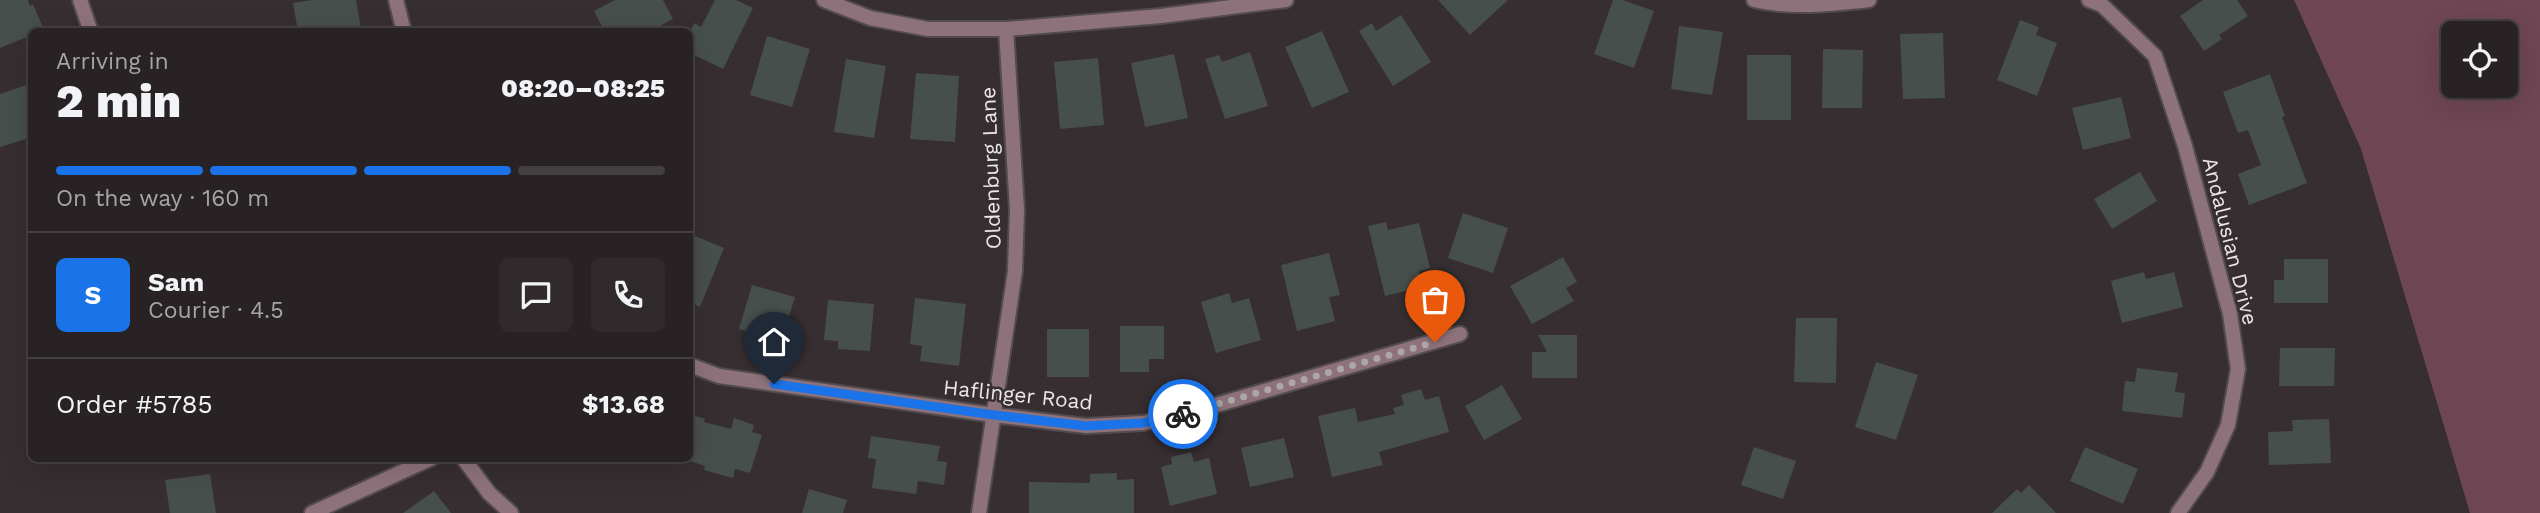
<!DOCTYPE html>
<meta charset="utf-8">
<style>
:root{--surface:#282224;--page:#302a2c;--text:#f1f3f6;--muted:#a5a4a6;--line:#443f41;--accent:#1a73e8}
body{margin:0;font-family:"Work Sans",sans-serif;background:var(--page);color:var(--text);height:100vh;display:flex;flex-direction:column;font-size:26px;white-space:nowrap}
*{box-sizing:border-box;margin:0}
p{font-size:23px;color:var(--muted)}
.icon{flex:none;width:38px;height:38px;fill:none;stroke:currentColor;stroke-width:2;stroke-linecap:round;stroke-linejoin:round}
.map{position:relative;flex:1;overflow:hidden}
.details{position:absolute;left:28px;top:28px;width:665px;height:434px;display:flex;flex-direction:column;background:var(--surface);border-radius:10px;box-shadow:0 7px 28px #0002,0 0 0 2px var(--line)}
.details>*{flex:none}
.fabs{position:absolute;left:2441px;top:21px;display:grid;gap:14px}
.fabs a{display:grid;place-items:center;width:77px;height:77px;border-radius:10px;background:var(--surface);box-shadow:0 7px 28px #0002,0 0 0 2px var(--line);font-size:35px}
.pin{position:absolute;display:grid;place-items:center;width:60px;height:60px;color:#fff;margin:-72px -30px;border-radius:50% 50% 50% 0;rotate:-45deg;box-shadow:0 0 7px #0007}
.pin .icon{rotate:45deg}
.courier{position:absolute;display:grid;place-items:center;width:70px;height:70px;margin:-35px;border:5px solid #1a73e8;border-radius:50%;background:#fff;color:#222;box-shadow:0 2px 9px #0007}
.head em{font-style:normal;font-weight:800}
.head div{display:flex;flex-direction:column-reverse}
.head{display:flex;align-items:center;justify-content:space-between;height:119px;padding:0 28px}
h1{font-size:46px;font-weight:800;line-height:52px}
.bar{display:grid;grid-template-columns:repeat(4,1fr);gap:10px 7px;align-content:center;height:84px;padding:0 28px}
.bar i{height:9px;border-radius:5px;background:var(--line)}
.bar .active{background:var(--accent)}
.bar p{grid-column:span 4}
.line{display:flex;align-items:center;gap:18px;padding:0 28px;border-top:2px solid var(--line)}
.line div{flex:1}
.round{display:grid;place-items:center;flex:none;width:74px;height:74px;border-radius:10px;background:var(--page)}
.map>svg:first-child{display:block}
</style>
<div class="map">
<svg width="2540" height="513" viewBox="0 0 2540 513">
<rect width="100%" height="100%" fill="#362e30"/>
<path fill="#6e4654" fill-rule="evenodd" d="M2294 0H2540V513H2470L2361 149ZM2454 33H2506V86H2454Z"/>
<path fill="#474f4c" d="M0 0H28L30 6 33 4 44 30 32 32V35L0 48Z
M312 0H356L361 29 298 32 293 3Z
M615 0H663L673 19 649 32H605L594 11Z
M715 0H736L753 8 723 69 690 53V32L694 23 701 27Z
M1438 0H1508L1470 35Z
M1613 0H1623L1654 11 1634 68 1594 54Z
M2203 0H2237L2248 16 2219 35 2222 39 2204 51 2180 16Z
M1401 15 1431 62 1393 86 1359 31 1372 23 1376 31Z
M2020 20 2039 27 2036 35 2057 43 2037 96 1997 80Z
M1679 26 1723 32 1712 95 1671 89Z
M1322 31 1349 92 1312 108 1285 47Z
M1943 33 1945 98 1903 99 1900 34Z
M767 36 810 49 792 107 750 95Z
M1823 49 1863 50 1862 108H1822Z
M1250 52 1268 106 1225 119 1205 59 1219 55 1222 62Z
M1174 54 1188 118 1145 127 1131 63Z
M1747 55H1791V120H1747Z
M1098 58 1104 125 1060 129 1054 62Z
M846 59 886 66 874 138 834 132Z
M916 73 959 76 955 142 910 139Z
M2270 74 2285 116 2282 117 2307 183 2249 205 2238 174 2261 165 2248 130 2238 133 2223 92Z
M32 83V137L0 147V94Z
M2121 97 2131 138 2083 150 2072 108Z
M2140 172 2157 201 2112 229 2094 199Z
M1463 213 1508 228 1493 273 1448 258Z
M1386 222 1388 230 1419 223 1430 268 1419 271 1422 287 1385 296 1368 226Z
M690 234 724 248 700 307 690 302Z
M1329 253 1340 295 1329 297 1335 321 1297 331 1281 265Z
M1563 257 1577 282 1566 288 1574 301 1532 324 1510 286Z
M2284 259H2328V303H2274V280H2284Z
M2144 272 2146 279 2174 272 2183 307 2122 323 2111 281Z
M752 285 795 297 781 342 739 329Z
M1229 293 1232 303 1249 298 1261 340 1216 353 1201 302Z
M915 298 966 304 959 366 920 361 922 346 910 344Z
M828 300 874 304 870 351 838 349V341L824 340Z
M1796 318H1837L1836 383 1794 382Z
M1120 326H1164V359H1149V372H1120Z
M1047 329H1089V377H1047Z
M1538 335H1577V378H1532V352H1547Z
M2280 348H2335L2334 386H2279Z
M1876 362 1918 375 1896 440 1855 427Z
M2137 368 2178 373 2175 392 2185 393 2182 418 2122 411 2125 381 2135 382Z
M1502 385 1522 419 1484 440 1465 406Z
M1421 389 1425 400 1439 396 1449 432 1379 452 1383 465 1332 477 1318 416 1355 408 1358 422 1395 414 1393 408 1404 405 1401 395Z
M690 414 705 419 704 422 731 429 734 418 754 425 752 432 762 435 750 473 735 469 733 478 704 470 705 466 690 461Z
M2329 419 2331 463 2269 465 2268 432 2293 431 2292 420Z
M871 436 940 446 937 461 947 462 944 485 918 481 916 494 872 488 876 459 868 458Z
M1284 438 1294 477 1250 487 1241 448Z
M1754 447 1796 461 1783 499 1741 485Z
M2085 447 2138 469 2123 504 2070 481Z
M1191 452 1194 462 1209 458 1217 494 1170 506 1161 467 1172 464 1171 457Z
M1117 473V480L1134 479V513H1029V482L1090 483V474Z
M210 474 216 513H170L165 480Z
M2029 485 2056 513H1992L2017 489 2021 493Z
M809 489 847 500 843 513H802Z
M434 491 451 513H403Z"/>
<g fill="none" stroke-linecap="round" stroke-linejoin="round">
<g stroke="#534b4d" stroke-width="18">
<path id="street" d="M80 0 91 32
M396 0 404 32
M824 0 870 18 928 29H1006L1161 16 1286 0
M1754 0C1790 9 1833 4 1869 0
M2089 0 2102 5 2155 56 2185 146 2230 314 2238 369 2228 425 2207 472 2178 513
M690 365 719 376 994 415 1086 426 1143 423 1192 412 1460 334
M463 458 489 493 511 513
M312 513 432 458
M979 513 1015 271 1017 210 1006 29"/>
</g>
<use href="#street" stroke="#8e727b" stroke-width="14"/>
</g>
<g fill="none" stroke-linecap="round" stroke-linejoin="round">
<path stroke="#aca6a8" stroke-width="7" stroke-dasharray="0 12.6" d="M1183 414 1435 342"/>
<path stroke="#1a73e8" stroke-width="9" d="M774 384 994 415 1086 426 1143 423 1183 414"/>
</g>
<g text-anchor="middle" stroke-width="5" stroke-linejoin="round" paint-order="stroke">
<g font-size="21" fill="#ebe6e8" stroke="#362e30">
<text transform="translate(991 168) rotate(-92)" y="7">Oldenburg Lane</text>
<text transform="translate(2230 241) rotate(76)" y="7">Andalusian Drive</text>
<text transform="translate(1018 395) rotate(6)" y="7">Haflinger Road</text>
</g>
</g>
</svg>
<div class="fabs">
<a><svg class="icon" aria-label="locate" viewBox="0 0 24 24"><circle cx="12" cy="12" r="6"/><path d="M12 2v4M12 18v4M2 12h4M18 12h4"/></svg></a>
</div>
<div class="pin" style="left:1435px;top:342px;background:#ea580c"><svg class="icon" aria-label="bag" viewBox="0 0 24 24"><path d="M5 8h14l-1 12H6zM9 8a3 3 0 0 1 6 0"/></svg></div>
<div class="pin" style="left:774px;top:384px;background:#1f2937"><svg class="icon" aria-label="home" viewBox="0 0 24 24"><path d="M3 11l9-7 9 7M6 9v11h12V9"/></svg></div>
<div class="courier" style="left:1183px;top:414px"><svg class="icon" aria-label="bike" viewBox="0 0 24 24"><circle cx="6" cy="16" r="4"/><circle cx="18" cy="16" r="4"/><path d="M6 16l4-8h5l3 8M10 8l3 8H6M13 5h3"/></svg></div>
<section class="details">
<div class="head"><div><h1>2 min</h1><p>Arriving in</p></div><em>08:20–08:25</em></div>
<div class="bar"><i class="active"></i><i class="active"></i><i class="active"></i><i></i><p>On the way · 160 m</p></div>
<div class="line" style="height:126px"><b class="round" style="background:var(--accent);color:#fff">S</b><div><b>Sam</b><p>Courier · 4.5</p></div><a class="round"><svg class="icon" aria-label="chat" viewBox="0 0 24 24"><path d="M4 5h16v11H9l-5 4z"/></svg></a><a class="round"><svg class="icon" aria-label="phone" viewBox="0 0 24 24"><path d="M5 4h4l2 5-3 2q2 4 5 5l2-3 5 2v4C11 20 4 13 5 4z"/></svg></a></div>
<div class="line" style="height:91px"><div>Order #5785</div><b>$13.68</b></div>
</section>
</div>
